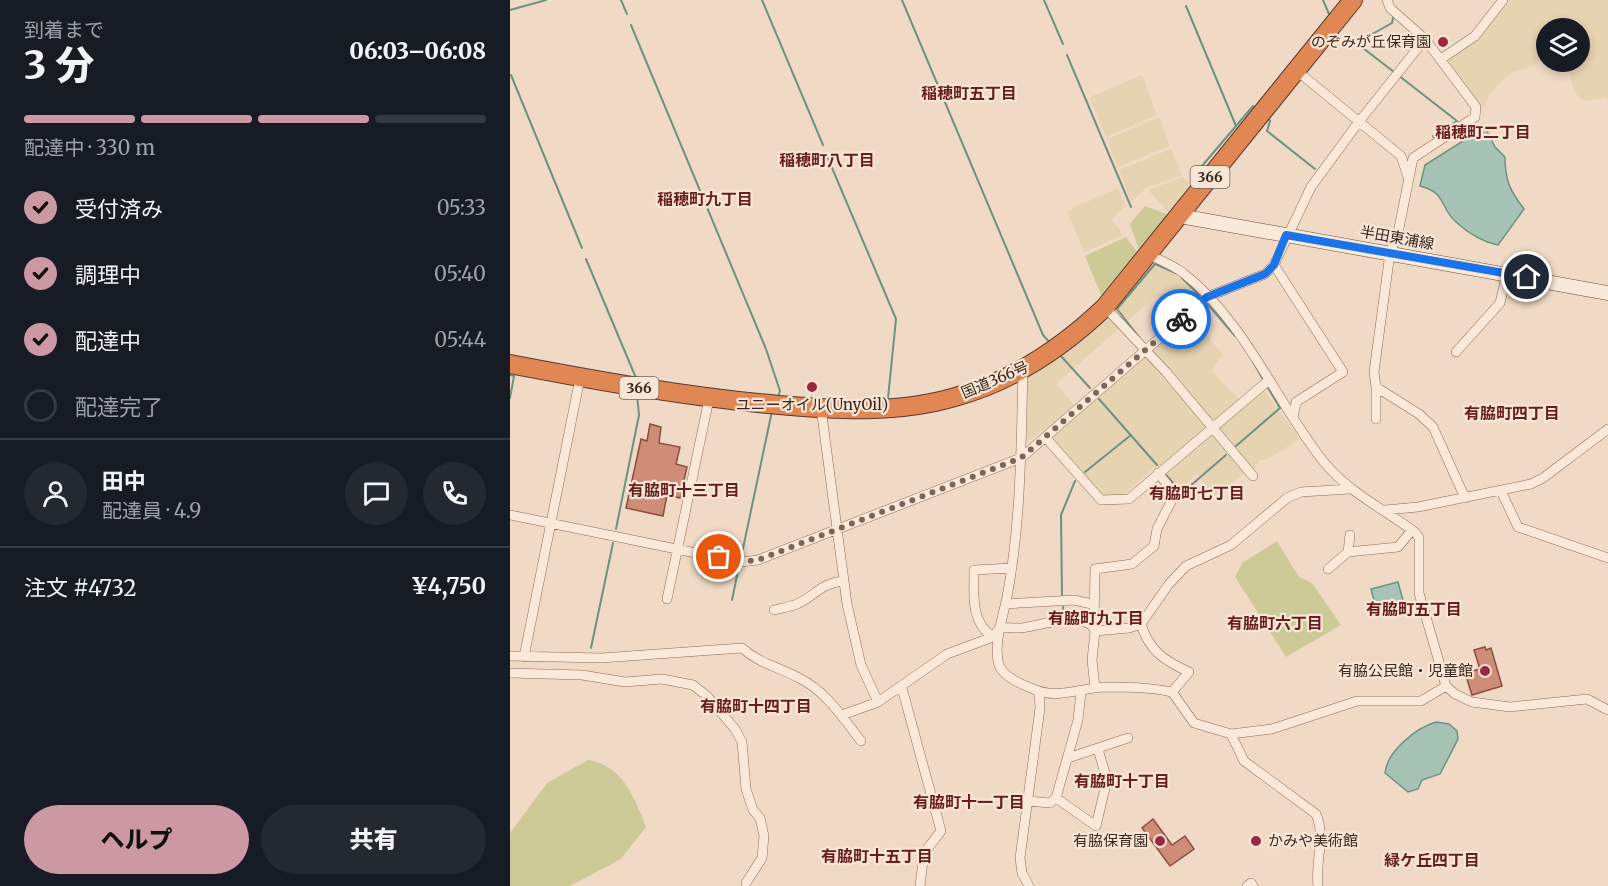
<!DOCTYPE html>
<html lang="ja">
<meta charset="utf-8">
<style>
:root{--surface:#171b24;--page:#242831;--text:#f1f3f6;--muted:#9ea1a6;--line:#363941;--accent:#cb98a4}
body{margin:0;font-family:Merriweather,"Noto Sans JP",serif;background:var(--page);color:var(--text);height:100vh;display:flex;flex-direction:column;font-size:22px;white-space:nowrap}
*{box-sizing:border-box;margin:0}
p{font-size:20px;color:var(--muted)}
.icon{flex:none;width:33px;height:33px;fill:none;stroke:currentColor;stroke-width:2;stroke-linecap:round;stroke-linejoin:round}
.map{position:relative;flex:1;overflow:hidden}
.details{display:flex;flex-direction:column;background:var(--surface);width:510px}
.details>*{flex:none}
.buttons{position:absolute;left:1026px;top:18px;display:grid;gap:12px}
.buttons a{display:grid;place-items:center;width:54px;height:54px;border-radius:50%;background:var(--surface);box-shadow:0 3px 9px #0003;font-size:30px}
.pin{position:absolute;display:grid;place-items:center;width:51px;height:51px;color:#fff;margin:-26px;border:3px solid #fff;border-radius:50%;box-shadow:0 2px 6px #0007}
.courier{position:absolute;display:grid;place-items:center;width:60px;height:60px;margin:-30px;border:4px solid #1a73e8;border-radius:50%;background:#fff;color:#222;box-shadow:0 2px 8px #0007}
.summary em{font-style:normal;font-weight:800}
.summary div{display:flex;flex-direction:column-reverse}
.summary{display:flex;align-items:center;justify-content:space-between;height:102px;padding:0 24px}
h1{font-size:39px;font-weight:800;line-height:45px}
.bar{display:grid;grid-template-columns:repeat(4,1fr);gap:9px 6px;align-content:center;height:72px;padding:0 24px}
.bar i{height:8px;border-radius:4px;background:var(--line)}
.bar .active{background:var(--accent)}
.bar p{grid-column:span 4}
.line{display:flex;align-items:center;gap:15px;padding:0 24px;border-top:2px solid var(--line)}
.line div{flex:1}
.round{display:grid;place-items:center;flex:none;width:63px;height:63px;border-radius:32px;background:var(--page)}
ol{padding:0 24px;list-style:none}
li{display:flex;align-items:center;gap:18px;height:66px}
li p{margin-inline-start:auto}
li .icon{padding:6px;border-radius:50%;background:var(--accent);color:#111;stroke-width:4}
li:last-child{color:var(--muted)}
li i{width:33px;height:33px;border:3px solid var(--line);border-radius:50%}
.cta{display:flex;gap:12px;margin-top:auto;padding:12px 24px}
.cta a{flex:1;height:69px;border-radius:36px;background:var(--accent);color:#111;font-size:24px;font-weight:800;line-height:69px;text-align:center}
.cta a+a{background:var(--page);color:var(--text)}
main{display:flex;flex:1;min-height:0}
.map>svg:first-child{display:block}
</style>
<main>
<section class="details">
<div class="summary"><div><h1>3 分</h1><p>到着まで</p></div><em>06:03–06:08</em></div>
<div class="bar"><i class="active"></i><i class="active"></i><i class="active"></i><i></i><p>配達中 · 330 m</p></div>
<ol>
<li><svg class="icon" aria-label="check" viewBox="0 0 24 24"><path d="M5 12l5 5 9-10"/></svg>受付済み<p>05:33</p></li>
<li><svg class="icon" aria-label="check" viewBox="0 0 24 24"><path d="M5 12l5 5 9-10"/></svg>調理中<p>05:40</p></li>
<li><svg class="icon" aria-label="check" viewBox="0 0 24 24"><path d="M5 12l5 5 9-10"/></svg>配達中<p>05:44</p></li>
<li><i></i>配達完了</li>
</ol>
<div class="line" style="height:108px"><a class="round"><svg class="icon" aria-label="person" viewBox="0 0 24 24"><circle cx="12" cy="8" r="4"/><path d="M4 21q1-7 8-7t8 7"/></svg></a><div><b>田中</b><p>配達員 · 4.9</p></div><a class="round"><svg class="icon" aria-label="chat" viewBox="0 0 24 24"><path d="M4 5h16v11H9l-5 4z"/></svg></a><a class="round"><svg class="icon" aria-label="phone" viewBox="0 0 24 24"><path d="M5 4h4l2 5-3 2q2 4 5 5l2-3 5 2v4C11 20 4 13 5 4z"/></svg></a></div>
<div class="line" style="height:78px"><div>注文 #4732</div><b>¥4,750</b></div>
<div class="cta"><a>ヘルプ</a><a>共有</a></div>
</section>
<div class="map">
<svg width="1098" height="886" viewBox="0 0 1098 886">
<rect width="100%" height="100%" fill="#f0dac5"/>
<path fill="#e6d3b2" d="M1003 0H1098V101L1096 98 1075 101 1067 95 1061 83 1059 62H1070V28H1036V52L1031 54 1028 64 1001 73 983 90 972 109 960 97 938 59 969 38 991 5Z
M632 75 647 115 596 137 580 97Z
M649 117 660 146 608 167 597 139Z
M661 149 672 175 636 188 621 202 609 170Z
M673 177 683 188 661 215 638 190Z
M608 188 616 205 602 219 613 235 574 252 557 211Z
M639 266 657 269 672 279 685 292 674 304 646 296 546 384 569 410 658 333 674 352 695 333 713 355 706 363 702 371 704 374 733 403 753 389 790 439 756 460H750L744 469 740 468 705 497 687 474 668 490 646 466 616 493 599 497 587 493 532 430 520 440 514 439 517 371Z"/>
<path fill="#ceca98" d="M635 206 657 214 629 250 620 224Z
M616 237 630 256 594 302 575 256Z
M767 541 789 577 802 583 831 625 776 657 725 577 732 563Z
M78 760C112 765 125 798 136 827L111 859 60 886H0V833L37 783Z"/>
<path fill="#a7c3b5" stroke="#6d9281" stroke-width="1.5" d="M975 127 985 147 995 157C995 180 1000 191 1014 209L988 245C973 242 958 233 946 222 930 208 936 192 910 186L915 165Z
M888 582 893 600 866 608 861 589Z
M926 722 939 724 947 731 948 739 930 774 912 780 908 789 898 792 875 773C877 751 906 728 926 722Z"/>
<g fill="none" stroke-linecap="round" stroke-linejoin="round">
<path stroke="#6d9281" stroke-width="2" d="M111 0 117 14
M252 0 313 145
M392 0 533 335 541 344
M534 0 553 44
M813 0 819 14
M676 6 726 126
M0 10 36 0
M883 18 882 23 857 37 849 45 884 72
M121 25 256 349 270 391 268 397
M557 55 621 207
M1 75 72 248
M888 75 947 121 923 136 926 141
M758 118 760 121 757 131 805 169
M317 156 386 319 378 398
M686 173 743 106 746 108
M76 259 126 378
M672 278 691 297
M695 301 725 336
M629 337 607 309 645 264 668 274
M550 355 580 388
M742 360 754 381
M0 375 4 376 0 398
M589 399 647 465
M726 446 770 408 757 386
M575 472 621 435
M656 475 672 493 716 455
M106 529 129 415 127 395
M231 558 262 411
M552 595 551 515 565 481
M222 600 229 566
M553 607 554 615
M81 648 103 543"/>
</g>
<path fill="#cf8c79" stroke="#8b4e3f" stroke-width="1.5" d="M140 424 151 427 149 443 170 447 166 464 177 467 170 498 157 495 153 516 116 508 131 439 137 441Z
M975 647 976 650 981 648 992 686 962 695 955 673 970 669 964 650Z
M643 819 662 845 675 836 684 849 660 866 632 828Z"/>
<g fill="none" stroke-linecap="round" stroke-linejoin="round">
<g stroke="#8b6b5a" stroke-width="10">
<path id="street" d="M877 0 880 8 915 39 966 107 965 117 903 158 888 233 880 253 864 372 866 387 909 414 923 427 955 498
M931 59 965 36 993 0
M787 71 891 156 898 177
M640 255C650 260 662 265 672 272 735 321 765 400 813 461 839 493 874 509 906 533L909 538V593L936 686 945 694 962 702 1000 707 1077 699 1098 710
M764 265 833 372 786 402 783 418
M595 307 656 372 743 476
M946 352 990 303 997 274
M513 370C511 446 511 523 497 597 493 617 483 645 489 665 493 677 515 686 526 690 548 699 572 688 594 687 616 687 639 687 662 692L684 723 721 734 762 729 847 701H911L936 686
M311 408 337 604 351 665 368 702
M866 419V387
M535 437 591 500 619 499 759 380
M991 491 1008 527 1098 558
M875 510 908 507 1021 484 1033 478 1098 429
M0 515 230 562 248 560 511 458 697 297 755 274 764 265 801 187 848 123 915 39
M838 552 840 535
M818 569 838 552 888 547 902 530
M157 599 199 399
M495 604 564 600 582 604
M264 610C271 608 280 607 287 604 305 596 311 583 333 581
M584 626 585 569 622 564 644 546 647 529 665 494 648 473
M491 627C497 628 504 628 510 628 525 627 577 609 585 631L619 628 631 624
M483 637C460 622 464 594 464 570L502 568
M0 656 91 658 232 648C250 664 269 667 289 678 316 691 333 718 351 741
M14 657 70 378
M0 673 72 675 115 682 152 679 183 685 197 696 225 729 232 742 236 789 243 810 250 818 254 836 252 858 236 883
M392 688 431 831 414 853 410 886
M585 688 582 660 585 631
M662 692 679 672C655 661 639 651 631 624L659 584 676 566 721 545 777 498 791 492 840 489
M332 715 368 702 437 654 483 637 489 629
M721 734 734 761 806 814C816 837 805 862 808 886
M558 758 618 738
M546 798 568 720 571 692
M518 801 540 803 546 798 586 826 597 780 588 749
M519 886 512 873 510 858 530 708 529 691
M737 886 741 883 743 886"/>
</g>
<g stroke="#6d4c3d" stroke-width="15">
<path id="secondary" d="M670 216 1098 293"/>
</g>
<g stroke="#593a2e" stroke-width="20">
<path id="highway" d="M0 364C89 381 178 397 269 405 327 410 388 414 445 397 503 381 551 349 595 307L843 0"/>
</g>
<use href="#street" stroke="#fae9d8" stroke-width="9"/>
<use href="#secondary" stroke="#fae9d8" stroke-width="14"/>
<use href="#highway" stroke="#e18753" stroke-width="18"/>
</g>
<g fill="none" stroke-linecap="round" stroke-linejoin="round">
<path stroke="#7a6658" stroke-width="6" stroke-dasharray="0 10.8" d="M209 557 230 562 248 560 511 458 671 319"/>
<path stroke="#1a73e8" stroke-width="8" d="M671 319 697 297 755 274 764 265 776 235 1017 277"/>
</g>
<g fill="#9c2840" stroke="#f7e6d5" stroke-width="2">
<circle cx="933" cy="42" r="6"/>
<circle cx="302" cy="387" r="6"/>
<circle cx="975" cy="671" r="6"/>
<circle cx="650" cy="841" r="6"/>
<circle cx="746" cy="841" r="6"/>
</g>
<g text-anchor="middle" stroke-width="4.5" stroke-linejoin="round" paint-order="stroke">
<g fill="#f7e6d5" stroke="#736055" stroke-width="1.5">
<rect x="680.5" y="166" width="39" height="22" rx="4.5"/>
<rect x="109.5" y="377" width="39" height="22" rx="4.5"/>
</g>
<g font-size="14" font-weight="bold" fill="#3b271e">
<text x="700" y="182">366</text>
<text x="129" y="393">366</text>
</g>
<g font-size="15" fill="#3b271e" stroke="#f7e6d5" text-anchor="end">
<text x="921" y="47">のぞみが丘保育園</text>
<text x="302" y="410" text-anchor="middle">ユニーオイル(UnyOil)</text>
<text x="963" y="676">有脇公民館・児童館</text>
<text x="638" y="846">有脇保育園</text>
<text x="758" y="846" text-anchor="start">かみや美術館</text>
</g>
<g font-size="15" fill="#3b271e" stroke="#f7e6d5">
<text transform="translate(887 238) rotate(10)" y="5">半田東浦線</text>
<text transform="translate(485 380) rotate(-23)" y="5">国道366号</text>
</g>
<g font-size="16" font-weight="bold" fill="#691d1c" stroke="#f7e6d5">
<text x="459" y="99">稲穂町五丁目</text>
<text x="973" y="138">稲穂町二丁目</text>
<text x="317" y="166">稲穂町八丁目</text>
<text x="195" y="205">稲穂町九丁目</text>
<text x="1002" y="419">有脇町四丁目</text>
<text x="174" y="496">有脇町十三丁目</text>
<text x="687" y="499">有脇町七丁目</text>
<text x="904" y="615">有脇町五丁目</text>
<text x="586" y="624">有脇町九丁目</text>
<text x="765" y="629">有脇町六丁目</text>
<text x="246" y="712">有脇町十四丁目</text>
<text x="612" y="787">有脇町十丁目</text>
<text x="459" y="808">有脇町十一丁目</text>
<text x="367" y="862">有脇町十五丁目</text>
<text x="922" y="866">緑ケ丘四丁目</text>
</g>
</g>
</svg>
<div class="buttons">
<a><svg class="icon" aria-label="layers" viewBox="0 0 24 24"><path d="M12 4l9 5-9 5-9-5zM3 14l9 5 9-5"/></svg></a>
</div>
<div class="pin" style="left:209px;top:557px;background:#ea580c"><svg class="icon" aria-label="bag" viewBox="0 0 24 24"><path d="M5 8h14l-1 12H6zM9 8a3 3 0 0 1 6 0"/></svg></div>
<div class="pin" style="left:1017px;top:277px;background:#1f2937"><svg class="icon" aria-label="home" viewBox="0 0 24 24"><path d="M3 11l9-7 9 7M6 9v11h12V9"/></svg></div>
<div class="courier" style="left:671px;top:319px"><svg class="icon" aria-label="bike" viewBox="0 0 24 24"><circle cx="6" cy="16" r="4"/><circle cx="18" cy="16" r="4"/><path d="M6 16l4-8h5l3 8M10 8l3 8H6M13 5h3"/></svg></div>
</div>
</main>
